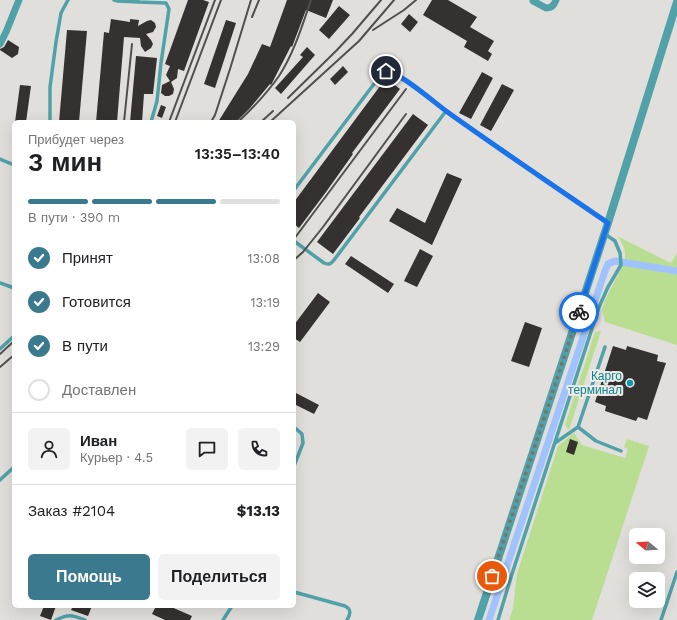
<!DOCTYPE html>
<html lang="ru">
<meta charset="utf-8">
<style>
:root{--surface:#fff;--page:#f2f2f2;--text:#202124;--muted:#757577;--line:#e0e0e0;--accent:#3a798e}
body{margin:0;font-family:"Work Sans",sans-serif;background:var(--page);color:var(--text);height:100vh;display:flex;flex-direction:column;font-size:15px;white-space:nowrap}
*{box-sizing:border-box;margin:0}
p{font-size:13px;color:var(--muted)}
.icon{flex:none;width:22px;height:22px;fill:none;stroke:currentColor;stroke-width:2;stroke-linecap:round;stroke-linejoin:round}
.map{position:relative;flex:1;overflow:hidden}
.side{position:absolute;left:12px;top:120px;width:284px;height:488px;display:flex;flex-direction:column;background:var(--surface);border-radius:6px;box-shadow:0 4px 16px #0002}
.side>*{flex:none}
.needle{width:26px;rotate:288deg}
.controls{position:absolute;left:629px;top:528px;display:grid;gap:8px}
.controls a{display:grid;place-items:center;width:36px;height:36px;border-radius:6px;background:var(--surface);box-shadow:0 4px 16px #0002;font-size:20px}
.pin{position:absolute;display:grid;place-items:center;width:34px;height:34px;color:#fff;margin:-17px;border:2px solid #fff;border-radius:50%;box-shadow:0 1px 4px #0007}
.courier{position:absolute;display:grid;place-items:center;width:40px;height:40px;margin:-20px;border:3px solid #1a73e8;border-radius:50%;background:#fff;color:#222;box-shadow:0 1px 5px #0007}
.headline em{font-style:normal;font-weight:600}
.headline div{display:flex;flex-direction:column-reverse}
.headline{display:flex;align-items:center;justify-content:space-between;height:68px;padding:0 16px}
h1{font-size:26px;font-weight:600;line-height:30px}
.bar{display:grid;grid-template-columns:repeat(4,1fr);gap:6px 4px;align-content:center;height:48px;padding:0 16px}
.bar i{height:5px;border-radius:3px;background:var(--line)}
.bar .active{background:var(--accent)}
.bar p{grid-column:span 4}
.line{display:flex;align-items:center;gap:10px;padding:0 16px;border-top:1px solid var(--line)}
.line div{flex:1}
.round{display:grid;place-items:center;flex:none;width:42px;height:42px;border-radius:6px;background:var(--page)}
ol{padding:0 16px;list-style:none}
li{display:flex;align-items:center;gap:12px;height:44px}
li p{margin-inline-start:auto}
li .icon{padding:4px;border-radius:50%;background:var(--accent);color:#fff;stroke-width:4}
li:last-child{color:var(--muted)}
li i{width:22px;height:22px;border:2px solid var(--line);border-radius:50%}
.action{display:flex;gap:8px;margin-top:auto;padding:8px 16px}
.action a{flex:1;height:46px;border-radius:6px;background:var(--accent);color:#fff;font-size:16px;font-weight:600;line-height:46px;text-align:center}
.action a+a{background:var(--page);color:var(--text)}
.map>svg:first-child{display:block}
</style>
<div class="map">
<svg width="677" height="620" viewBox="0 0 677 620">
<rect width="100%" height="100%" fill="#e1dfdc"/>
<path fill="#b9de92" d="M617 236 671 263 677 253V345L605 322 602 310 605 300 624 263C627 252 624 245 617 236Z
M601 331 569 430 565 425 595 332Z
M574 433 582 445 625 458 628 449 624 447 627 439 649 446 592 620H509L513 608 517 574 558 446Z"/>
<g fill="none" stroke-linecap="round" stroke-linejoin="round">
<path stroke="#a0c3fe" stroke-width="7" d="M489 620 605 271 608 264 615 261 677 271"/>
</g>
<path fill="#343130" d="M188 0H203L209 2 184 71 178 69 177 78 171 82 174 89 173 94 169 96H165L161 93 162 85 170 81 166 75 170 66 165 64Z
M287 0H333L326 18 306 10 292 47 291 46 271 85 270 84 250 108 236 122H218L248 74 262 44 270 47Z
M432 0H448L477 17 470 27 494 41 488 51 492 54 488 61 464 47 467 41 423 15Z
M339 6 350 15 329 39 319 30Z
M409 14 418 22 410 32 401 24Z
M111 19 130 22V19L139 20 138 26 147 21 151 20 155 23 156 27 153 32 146 34 151 40 153 44 151 48 145 52 141 46 140 38 124 37 117 122H96L104 32 109 33Z
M226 20 236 23 215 88 204 84Z
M67 30 87 31 79 122H59Z
M8 40 19 47 18 54 12 58 0 50V49L4 47Z
M307 47 315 55 281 94 275 88 303 57 300 55Z
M136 56 157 58 153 94H144L142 122H130Z
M343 66 348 72 335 85 330 79Z
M482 72 493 78 471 119 459 113Z
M386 78 400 89 352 153 353 154 326 192 299 228 294 224V202Z
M502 84 514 90 491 131 480 125Z
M20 85 31 86 26 122H15Z
M161 105 166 107 162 118 157 116Z
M413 114 428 125 359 217 360 218 333 254 317 242Z
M447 173 462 179 432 245 389 221 397 208 425 223Z
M420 249 433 256 417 287 404 281Z
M351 256 394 284 388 293 345 264Z
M318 293 330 302 300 342 294 338V325Z
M525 322 542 328 529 367 511 361Z
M613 346 626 350 627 346 658 355 657 361 666 363 647 420 638 417 636 421 605 411 606 406 595 402Z
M294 392 319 405 314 414 294 404Z
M570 439 578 442 574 455 566 452Z
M44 606H56L51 620 40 616Z
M73 606H92L88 616 71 610Z
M156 606H169L192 616 190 620H165L152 614Z"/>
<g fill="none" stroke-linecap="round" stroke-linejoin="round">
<path stroke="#51a1a9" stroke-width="3.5" d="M114 0 118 1 138 2V1
M138 2 166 3 169 9 161 63 157 101 151 122
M50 122V87L56 42 61 13 68 0
M0 159 14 165
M294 190 383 72 386 71H390L409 83 446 111 607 222
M294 241 324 263C329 265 331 264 334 260L446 111
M0 283 14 288
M0 349 14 336
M294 427 302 434 303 443 294 466
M578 427 596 441 621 451
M555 443 578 427 605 347
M0 480 14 467
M294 592 345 606C351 609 351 614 347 620
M56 620C69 614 71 615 85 620
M223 620 232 606
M498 620 512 574 599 307 608 287 621 265 620 253 615 241 605 234
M661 620 677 572"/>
<path stroke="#51a1a9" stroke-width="7" d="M533 1 546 8C552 8 554 5 556 0
M0 44 6 32 19 0"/>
<path stroke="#51a1a9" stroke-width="8" d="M478 620 608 223 677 2"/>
<path stroke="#504f4d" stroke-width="2" d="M252 17 259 0
M373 30 404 10 416 0
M288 98 336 51 352 34 381 0
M124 122 132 44
M169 122 215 0
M175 122 221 0
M211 122 215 115 230 69 251 0
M238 122C253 108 267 93 279 76 294 53 302 26 311 0
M261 122 273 111
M270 122 359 41 394 0
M294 239 406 89
M294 260 303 252 323 227 406 114
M0 354 14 341
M0 367 14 355"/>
</g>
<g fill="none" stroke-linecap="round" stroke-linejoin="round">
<path stroke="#757472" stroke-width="4" stroke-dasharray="0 7.2" d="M492 576 579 312"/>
<path stroke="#1a73e8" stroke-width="5" d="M386 71C398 71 434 102 446 111 499 149 554 186 608 223L579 312"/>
</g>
<circle fill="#0f9aa8" stroke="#eeece9" stroke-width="1.5" cx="630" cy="383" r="4"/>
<g text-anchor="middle" stroke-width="4" stroke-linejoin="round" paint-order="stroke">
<g font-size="12" fill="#0d838f" stroke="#eeece9" text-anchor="end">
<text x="622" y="380">Карго<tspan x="622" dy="14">терминал</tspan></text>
</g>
</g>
</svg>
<div class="controls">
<a><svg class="needle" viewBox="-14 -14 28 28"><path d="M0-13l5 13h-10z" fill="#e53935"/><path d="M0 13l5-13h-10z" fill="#757577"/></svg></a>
<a><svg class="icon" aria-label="layers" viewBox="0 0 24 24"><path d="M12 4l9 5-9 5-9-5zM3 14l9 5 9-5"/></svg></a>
</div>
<div class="pin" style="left:492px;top:576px;background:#ea580c"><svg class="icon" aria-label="bag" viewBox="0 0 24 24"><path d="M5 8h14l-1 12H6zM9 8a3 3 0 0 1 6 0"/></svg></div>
<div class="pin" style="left:386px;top:71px;background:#1f2937"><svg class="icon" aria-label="home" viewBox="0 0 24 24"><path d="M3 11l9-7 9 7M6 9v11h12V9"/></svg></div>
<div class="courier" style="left:579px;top:312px"><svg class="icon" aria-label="bike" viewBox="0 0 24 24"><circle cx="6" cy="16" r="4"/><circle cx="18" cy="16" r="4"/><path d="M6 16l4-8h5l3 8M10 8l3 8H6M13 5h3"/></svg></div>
<section class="side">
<div class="headline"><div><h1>3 мин</h1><p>Прибудет через</p></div><em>13:35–13:40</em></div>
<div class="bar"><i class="active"></i><i class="active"></i><i class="active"></i><i></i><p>В пути · 390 m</p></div>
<ol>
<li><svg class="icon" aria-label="check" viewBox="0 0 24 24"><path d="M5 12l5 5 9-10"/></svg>Принят<p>13:08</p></li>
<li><svg class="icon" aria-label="check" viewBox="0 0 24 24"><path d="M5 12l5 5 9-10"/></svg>Готовится<p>13:19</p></li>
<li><svg class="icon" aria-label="check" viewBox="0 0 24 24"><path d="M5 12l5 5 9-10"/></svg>В пути<p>13:29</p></li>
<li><i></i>Доставлен</li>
</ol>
<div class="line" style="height:72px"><a class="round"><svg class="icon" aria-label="person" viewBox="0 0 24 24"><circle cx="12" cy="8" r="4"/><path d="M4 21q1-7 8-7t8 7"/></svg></a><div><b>Иван</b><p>Курьер · 4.5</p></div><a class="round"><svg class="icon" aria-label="chat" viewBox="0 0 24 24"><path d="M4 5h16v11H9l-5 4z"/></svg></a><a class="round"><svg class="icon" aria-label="phone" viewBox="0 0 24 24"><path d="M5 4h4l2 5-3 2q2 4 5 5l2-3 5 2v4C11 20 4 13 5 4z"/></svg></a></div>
<div class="line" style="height:52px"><div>Заказ #2104</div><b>$13.13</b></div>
<div class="action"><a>Помощь</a><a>Поделиться</a></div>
</section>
</div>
